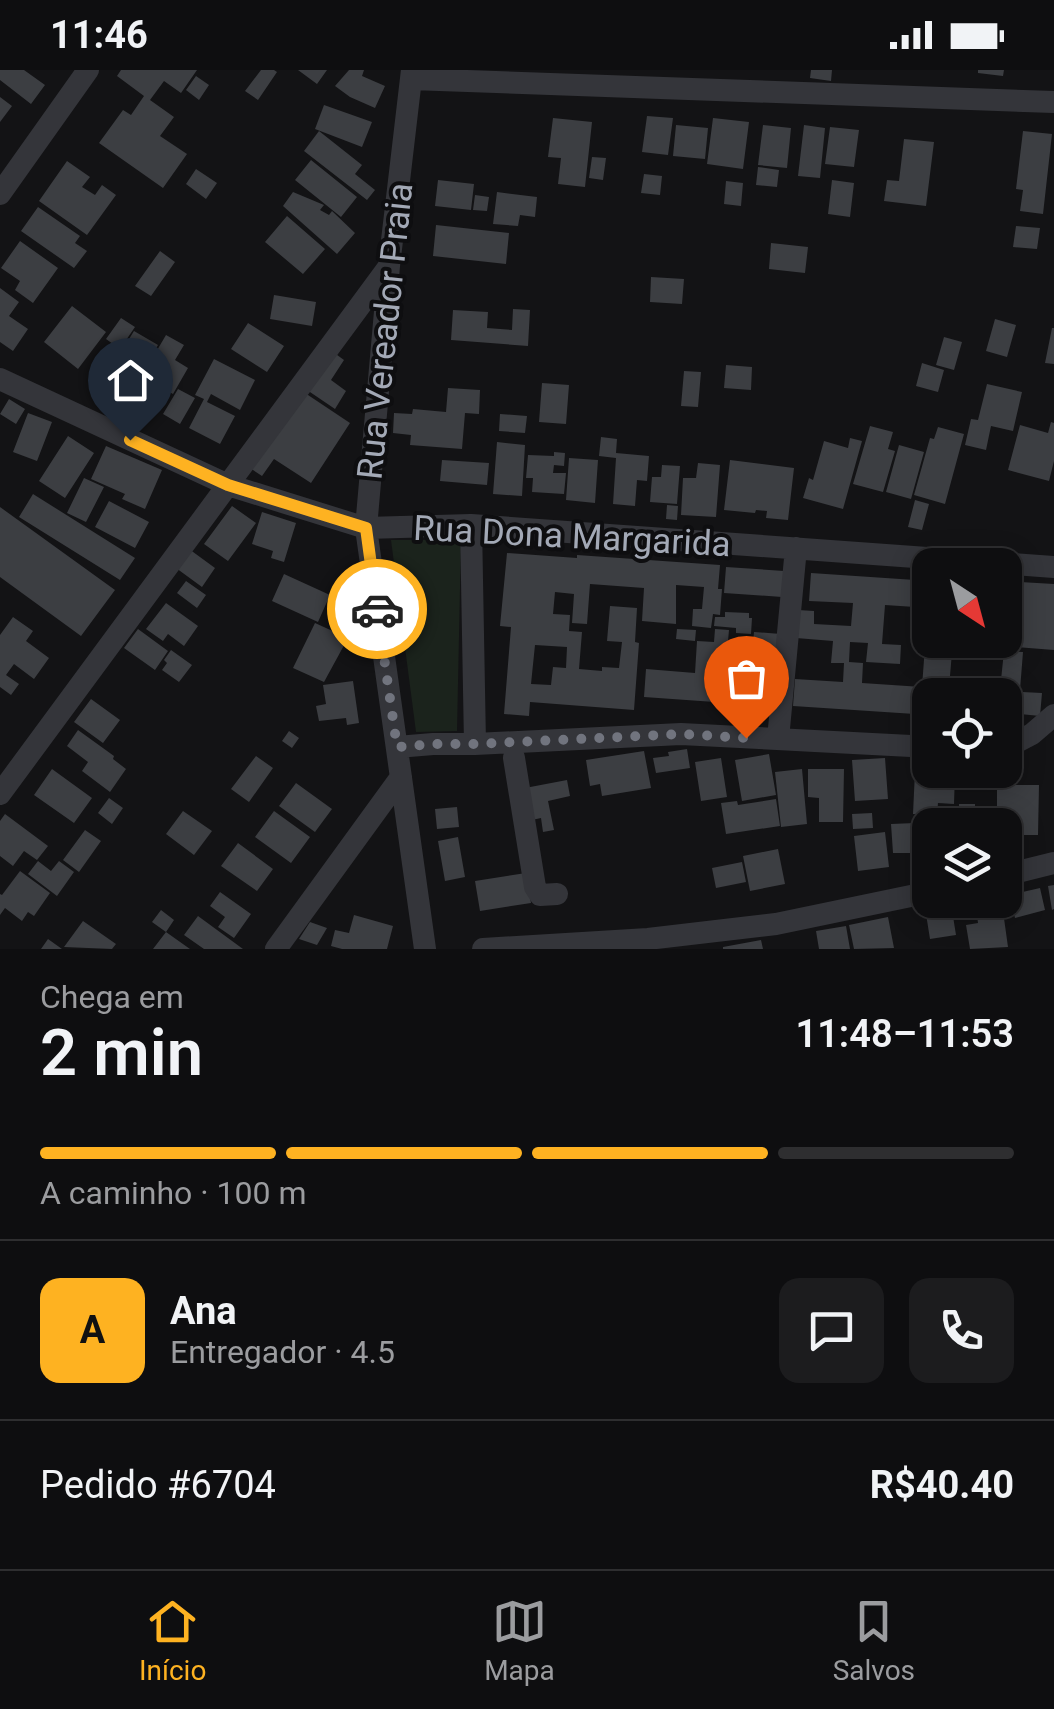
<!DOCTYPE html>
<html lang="pt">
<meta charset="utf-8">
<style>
:root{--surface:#0e0e10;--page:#1c1c1e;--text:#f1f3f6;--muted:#9b9c9f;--line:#2e2e30;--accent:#feb221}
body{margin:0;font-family:Roboto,sans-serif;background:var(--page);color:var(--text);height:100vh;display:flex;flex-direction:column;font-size:38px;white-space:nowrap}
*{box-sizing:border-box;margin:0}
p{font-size:32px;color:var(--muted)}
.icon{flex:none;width:55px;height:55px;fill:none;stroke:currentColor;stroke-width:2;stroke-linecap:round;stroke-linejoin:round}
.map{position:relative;height:879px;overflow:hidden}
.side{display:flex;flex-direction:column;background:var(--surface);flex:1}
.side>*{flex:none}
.needle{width:65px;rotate:144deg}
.fabs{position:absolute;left:912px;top:478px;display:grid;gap:20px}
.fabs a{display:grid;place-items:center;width:110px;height:110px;border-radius:20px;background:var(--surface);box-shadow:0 5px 25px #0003,0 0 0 2px var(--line);font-size:50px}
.pin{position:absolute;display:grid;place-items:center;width:85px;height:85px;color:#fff;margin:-102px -42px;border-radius:50% 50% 50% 0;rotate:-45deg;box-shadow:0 0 10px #0007}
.pin .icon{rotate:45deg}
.courier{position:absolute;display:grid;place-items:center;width:100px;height:100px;margin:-50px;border:8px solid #feb221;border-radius:50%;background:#fff;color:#222;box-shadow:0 2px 12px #0007}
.summary em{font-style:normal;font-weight:600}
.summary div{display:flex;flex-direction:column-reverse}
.summary{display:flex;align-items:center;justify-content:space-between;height:170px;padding:0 40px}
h1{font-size:65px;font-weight:600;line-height:75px}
.bar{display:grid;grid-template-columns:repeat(4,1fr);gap:15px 10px;align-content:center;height:120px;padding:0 40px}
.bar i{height:12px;border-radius:8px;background:var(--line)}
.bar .active{background:var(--accent)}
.bar p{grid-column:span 4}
.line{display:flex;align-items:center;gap:25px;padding:0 40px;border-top:2px solid var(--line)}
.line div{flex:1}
.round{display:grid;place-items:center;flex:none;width:105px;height:105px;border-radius:20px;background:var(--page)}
.status{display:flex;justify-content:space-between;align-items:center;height:70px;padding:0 50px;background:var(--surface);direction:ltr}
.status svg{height:28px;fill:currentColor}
.menu{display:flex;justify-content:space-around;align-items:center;height:140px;border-top:2px solid var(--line);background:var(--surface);font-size:28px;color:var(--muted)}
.menu a{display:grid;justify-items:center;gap:5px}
.menu .active{color:var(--accent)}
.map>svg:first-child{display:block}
</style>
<div class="status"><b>11:46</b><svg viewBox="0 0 49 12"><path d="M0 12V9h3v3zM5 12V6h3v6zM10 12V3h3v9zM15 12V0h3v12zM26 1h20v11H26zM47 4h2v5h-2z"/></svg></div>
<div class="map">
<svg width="1054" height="879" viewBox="0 0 1054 879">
<rect width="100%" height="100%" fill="#131315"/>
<path fill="#1b231c" d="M391 470H461L457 661 416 662Z"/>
<path fill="#3c3e42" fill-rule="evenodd" d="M0 0H24L45 15 31 34 0 10Z
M121 0H197L181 23 164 11 150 30 174 47 160 66 187 84 163 118 99 73 123 40 131 45 144 26 117 6Z
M261 0H274L277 2 258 30 245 21Z
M298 0H327L317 14Z
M349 0H364L362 6 385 16 375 38 350 27 335 16Z
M811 0H832L831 11 810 8Z
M978 0H1004L1003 6 978 3Z
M196 6 209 15 199 30 186 20Z
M0 27 12 36 0 52Z
M324 35 372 52 362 77 315 59Z
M647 46 673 48 668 85 642 82Z
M553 48 592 52 585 117 558 114 561 88 548 87Z
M713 48 749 52 743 99 707 94Z
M676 55 708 58 705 89 673 86Z
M763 55 791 58 787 98 758 95Z
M804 55 825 58 820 108 798 106Z
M830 57 859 60 854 97 825 94Z
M319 61 362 95 355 104 375 120 367 130 304 81Z
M1023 61 1052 64 1043 144 1020 141 1023 120 1016 119Z
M904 69 934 72 926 136 884 131 887 110 899 111Z
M592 87 606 88 603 110 589 108Z
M311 90 357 127 341 147 295 110Z
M67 91 90 107 82 117 95 125 102 115 116 125 87 165 39 131Z
M758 97 779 100 777 117 756 115Z
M196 99 217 113 206 129 186 114Z
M644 104 662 106 660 125 641 123Z
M438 110 474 114 471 140 435 136Z
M832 110 854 113 850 147 828 144Z
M726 111 743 113 741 136 724 134Z
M293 122 324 135 320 140 329 145 332 141 355 163 337 184 283 136Z
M497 122 537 127 535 147 520 145 518 156 493 154Z
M475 125 489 127 487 141 473 140Z
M38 137 80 166 75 173 87 181 74 198 21 161Z
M287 146 325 179 303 204 265 172Z
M436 155 509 163 506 194 433 186Z
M1016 156 1040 158 1037 179 1013 177Z
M20 171 58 198 33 233 15 220 20 211 1 198Z
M771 173 808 177 805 203 769 199Z
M160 181 175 192 151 226 135 216Z
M651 207 684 209 682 234 650 232Z
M0 218 19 232 9 246 28 259 13 281 0 272Z
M274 225 316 232 312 256 270 249Z
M72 236 106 262 78 299 44 272Z
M513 239 530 240 528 276 451 270 453 240 488 242 487 258 512 260Z
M121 248 135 257 120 279 106 269Z
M995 249 1016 255 1007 287 986 281Z
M248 253 284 276 267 302 231 279Z
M1052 258H1054V294L1045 293Z
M134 261 158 275 126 329 101 314Z
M166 265 184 275 175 290 188 298 173 324 157 315 161 308 146 299Z
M944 267 962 272 954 300 936 295Z
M333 282 344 290 331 310 346 321 335 339 307 320Z
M214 289 255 310 240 340 211 324 207 332 235 346 220 374 189 358 204 329 195 325Z
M922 293 944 300 938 322 916 316Z
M726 295 752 297 751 320 724 318Z
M684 301 701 302 698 337 681 336Z
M542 313 569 315 566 354 539 352Z
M987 314 1022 322 1013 361 991 356 986 380 965 375 971 349 978 350Z
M448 318 480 320 479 344 465 343 462 379 410 375 411 365 393 363 394 343 412 344 413 339 446 342Z
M178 319 195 328 180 354 163 344Z
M302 321 350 353 311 413 274 389 262 406 250 398Z
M9 329 25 339 16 354 0 344Z
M28 343 52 352 37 391 13 382Z
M500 344 527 346 525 363 499 361Z
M1051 352 1054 353V391L1049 411 1008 400 1020 355 1048 363Z
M870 356 893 362 888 379 895 381 883 422 853 414Z
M938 357 964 364 945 434 914 425 930 368 934 369Z
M68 366 94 383 65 428 39 411Z
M601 367 617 369 616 383 649 386 647 411 637 410 635 436 613 434 616 388 599 386Z
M850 368 862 371 843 439 803 428 809 408 813 410 824 371 848 378Z
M497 372 525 375 522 426 493 424Z
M899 375 924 382 911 429 886 422Z
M106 376 162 400 145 439 122 429 125 424 91 409Z
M554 382 565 383 564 396 554 395 553 403H566L564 424 532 422 533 408H526L528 385 554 386Z
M569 388 598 390 595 433 566 430Z
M442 390 489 393 487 415 440 411Z
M730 390 794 398 788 450 766 448 767 441 756 440 755 443 724 440Z
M698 393 720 395 716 447 681 445 683 408H696Z
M662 395 680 396 677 434 650 432 652 407H661Z
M84 408 104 417 86 452 67 443Z
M33 424 135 488 120 510 19 447Z
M915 430 929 434 922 460 908 457Z
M109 431 149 452 135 478 95 457Z
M667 435 678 436 677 450 666 449Z
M232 436 256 453 228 491 204 474Z
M0 437 115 520 81 566 0 507Z
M262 442 296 453 284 492 271 488 273 481 252 474Z
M189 479 215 498 202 517 176 498Z
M507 483 577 488V485L720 495 718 519H722L720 545 713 544 711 558 692 556 693 539H702L704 517 676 515V554L642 551 644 518 590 514 587 554 572 553 574 524 555 522 553 544 570 545 569 561 582 562 579 599 602 601V597L619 598 622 572 607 571 610 536 637 538 635 572 639 573 634 640 530 632 529 646 504 644 511 557 500 556ZM535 575 567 577 566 598 553 597 551 615 531 614Z
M726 497 784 501 782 527 724 523Z
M811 503 930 511V538L885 535 882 574 901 575 900 594 866 592 868 573 850 572 849 592 863 593 862 613 922 617 925 576H939L940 570H953L949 618 972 619V625H930V645L793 636 795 609 843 612 844 593H831L833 571 796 568 798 540 814 541V554L851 556 853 533 809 531Z
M284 504 330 525 318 552 272 531Z
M186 511 206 525 197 538 177 523Z
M1020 512 1054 514V580L1015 577Z
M1005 516 1016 517 1012 579 993 578V570H1005Z
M166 533 198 556 184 576 168 564 163 571 146 559Z
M725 542 749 543V548H752L751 564 736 563V558L714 556 715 547H725Z
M13 547 33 561 26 571 49 588 34 609 14 594 6 605 19 614 11 625 0 617V565Z
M315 553 348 568 324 612 293 598Z
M138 559 168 581 155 600 124 578Z
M677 559 696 560 695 571 676 569Z
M715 559 729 560 725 605 772 609 770 636 644 627 646 599 695 603 697 571 714 572Z
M754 562 781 564 779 586 752 584Z
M171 580 192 595 179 612 162 600 167 593 164 590Z
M1004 581 1023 582 1020 620 1012 619 1010 648H1005V625H975L976 609 1001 610Z
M353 611 359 653 347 655 346 648 319 651 316 636 326 634 323 615Z
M1022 622 1042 623 1040 646 1020 644Z
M91 629 120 650 103 673 74 652Z
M78 660 114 686 113 689 126 699 110 722 82 701 88 692 67 676Z
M289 661 299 668 292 678 282 671Z
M687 679 690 698 656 703 653 688 669 686 668 682Z
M644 681 651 718 602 726 600 714 590 716 586 690Z
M769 684 776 725 742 731 735 690Z
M256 686 273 698 249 732 231 719Z
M721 688 727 727 701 731 695 692Z
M885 688 888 729 855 731 852 690Z
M52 699 92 728 74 753 34 725Z
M802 699 807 754 781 757 775 702Z
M808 699H844L843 752H819V728L808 727Z
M915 701 955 703 954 734 938 733 937 745 913 744Z
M567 710 570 726 548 731 554 760 543 762 541 748 532 750 525 718Z
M296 713 332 739 315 762 279 736Z
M997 715H1039L1038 765H1013V743H997Z
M109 728 123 738 112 754 98 743Z
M776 729 780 756 726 764 721 733 737 731 738 735Z
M959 734H975V755H959Z
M457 737 459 757 437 759 435 739Z
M183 741 212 761 194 785 166 764Z
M274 741 310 767 291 793 255 767Z
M872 743 873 758 853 759 852 744Z
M5 744 48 776 37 790 24 781 13 796 0 786V751Z
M915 753 916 783H893L891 754Z
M85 760 101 771 79 802 63 790Z
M930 761V789H921L920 762Z
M885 762 889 797 858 801 854 766Z
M458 767 465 807 445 811 438 771Z
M238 773 273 799 257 821 221 796Z
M778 779 785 814 750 821 743 786Z
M38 791 51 801 59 791 74 802 57 826 28 804Z
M742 792 746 812 716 818 712 798Z
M20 801 50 823 34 846 28 842 22 851 5 838 0 845V824L2 825Z
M526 803 531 833 480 841 475 811Z
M1054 815V839L1052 840 1048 816Z
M1040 818 1045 840 1015 848 1009 825Z
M220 822 251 844 234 868 218 857 225 847 210 836Z
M1002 834 1008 877 970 879 966 855 978 853 976 838Z
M161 840 174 850 166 862 190 879H153L166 862 152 852Z
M952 840 956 865 930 869 926 844Z
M354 845 393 856 387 879H342L331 876 335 860 349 863Z
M198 846 243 879H204L184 865Z
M888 847 894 878 854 879 849 855Z
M83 851 116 874 112 879 64 877Z
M310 852 327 858 317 875 299 869Z
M846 856 850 879H819L816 861Z
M48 869 62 879H41Z
M761 870 763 879H723V877Z"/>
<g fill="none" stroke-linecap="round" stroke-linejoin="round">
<path stroke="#34353a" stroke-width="22" d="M412 0 389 196 366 458 425 879
M411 9 1054 32
M0 124 88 0
M0 309 228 415 366 458 471 455 1054 497
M471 455 475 674
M778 669 796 478
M397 677 433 674H475L681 664 930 677
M1005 678 1032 664 1054 645
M514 688 535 817 540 825 557 824
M0 724 387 199
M1005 805 1054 793
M276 879 401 707
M483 879 648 869 776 854 930 822"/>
</g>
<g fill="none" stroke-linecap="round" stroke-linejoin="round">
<path stroke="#71747e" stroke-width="10" stroke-dasharray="0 18" d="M377 539 397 677 434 674H475L682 664 746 668"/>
<path stroke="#feb221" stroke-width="12" d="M130 370 228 415 366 458 377 539"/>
</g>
<g text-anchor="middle" stroke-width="8" stroke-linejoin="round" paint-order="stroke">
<g font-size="35" fill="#a3a9b6" stroke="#0e0e10">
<text transform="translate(385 261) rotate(-84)" y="12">Rua Vereador Praia</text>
<text transform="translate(572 466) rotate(3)" y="12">Rua Dona Margarida</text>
</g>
</g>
</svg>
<div class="fabs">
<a><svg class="needle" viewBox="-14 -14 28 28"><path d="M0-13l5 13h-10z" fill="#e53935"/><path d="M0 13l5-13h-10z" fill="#9b9c9f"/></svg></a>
<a><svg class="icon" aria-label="locate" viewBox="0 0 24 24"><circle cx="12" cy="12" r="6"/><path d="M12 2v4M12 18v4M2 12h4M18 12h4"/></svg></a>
<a><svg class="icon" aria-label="layers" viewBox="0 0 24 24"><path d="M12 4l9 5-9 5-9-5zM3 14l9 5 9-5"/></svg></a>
</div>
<div class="pin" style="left:746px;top:668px;background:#ea580c"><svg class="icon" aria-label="bag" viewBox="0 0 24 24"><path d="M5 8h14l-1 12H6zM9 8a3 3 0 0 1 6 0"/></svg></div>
<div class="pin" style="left:130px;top:370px;background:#1f2937"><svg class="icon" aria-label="home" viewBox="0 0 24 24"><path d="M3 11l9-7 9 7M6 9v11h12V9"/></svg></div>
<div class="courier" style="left:377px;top:539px"><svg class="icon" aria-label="car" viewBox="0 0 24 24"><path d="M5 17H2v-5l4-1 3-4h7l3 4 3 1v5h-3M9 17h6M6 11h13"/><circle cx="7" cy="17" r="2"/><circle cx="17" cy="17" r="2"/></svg></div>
</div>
<section class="side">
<div class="summary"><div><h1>2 min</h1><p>Chega em</p></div><em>11:48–11:53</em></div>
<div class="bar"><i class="active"></i><i class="active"></i><i class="active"></i><i></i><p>A caminho · 100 m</p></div>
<div class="line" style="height:180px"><b class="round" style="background:var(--accent);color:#111">A</b><div><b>Ana</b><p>Entregador · 4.5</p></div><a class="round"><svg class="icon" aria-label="chat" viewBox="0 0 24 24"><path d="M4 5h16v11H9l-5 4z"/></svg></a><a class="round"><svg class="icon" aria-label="phone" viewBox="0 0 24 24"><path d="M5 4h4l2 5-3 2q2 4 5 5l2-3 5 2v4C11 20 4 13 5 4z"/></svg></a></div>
<div class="line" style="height:130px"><div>Pedido #6704</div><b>R$40.40</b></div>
</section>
<nav class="menu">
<a class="active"><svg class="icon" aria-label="home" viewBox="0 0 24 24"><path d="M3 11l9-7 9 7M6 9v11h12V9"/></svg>Início</a>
<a><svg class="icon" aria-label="map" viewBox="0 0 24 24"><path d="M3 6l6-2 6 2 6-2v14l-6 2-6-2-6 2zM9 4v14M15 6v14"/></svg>Mapa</a>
<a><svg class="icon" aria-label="saved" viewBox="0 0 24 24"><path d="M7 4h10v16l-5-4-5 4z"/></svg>Salvos</a>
</nav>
